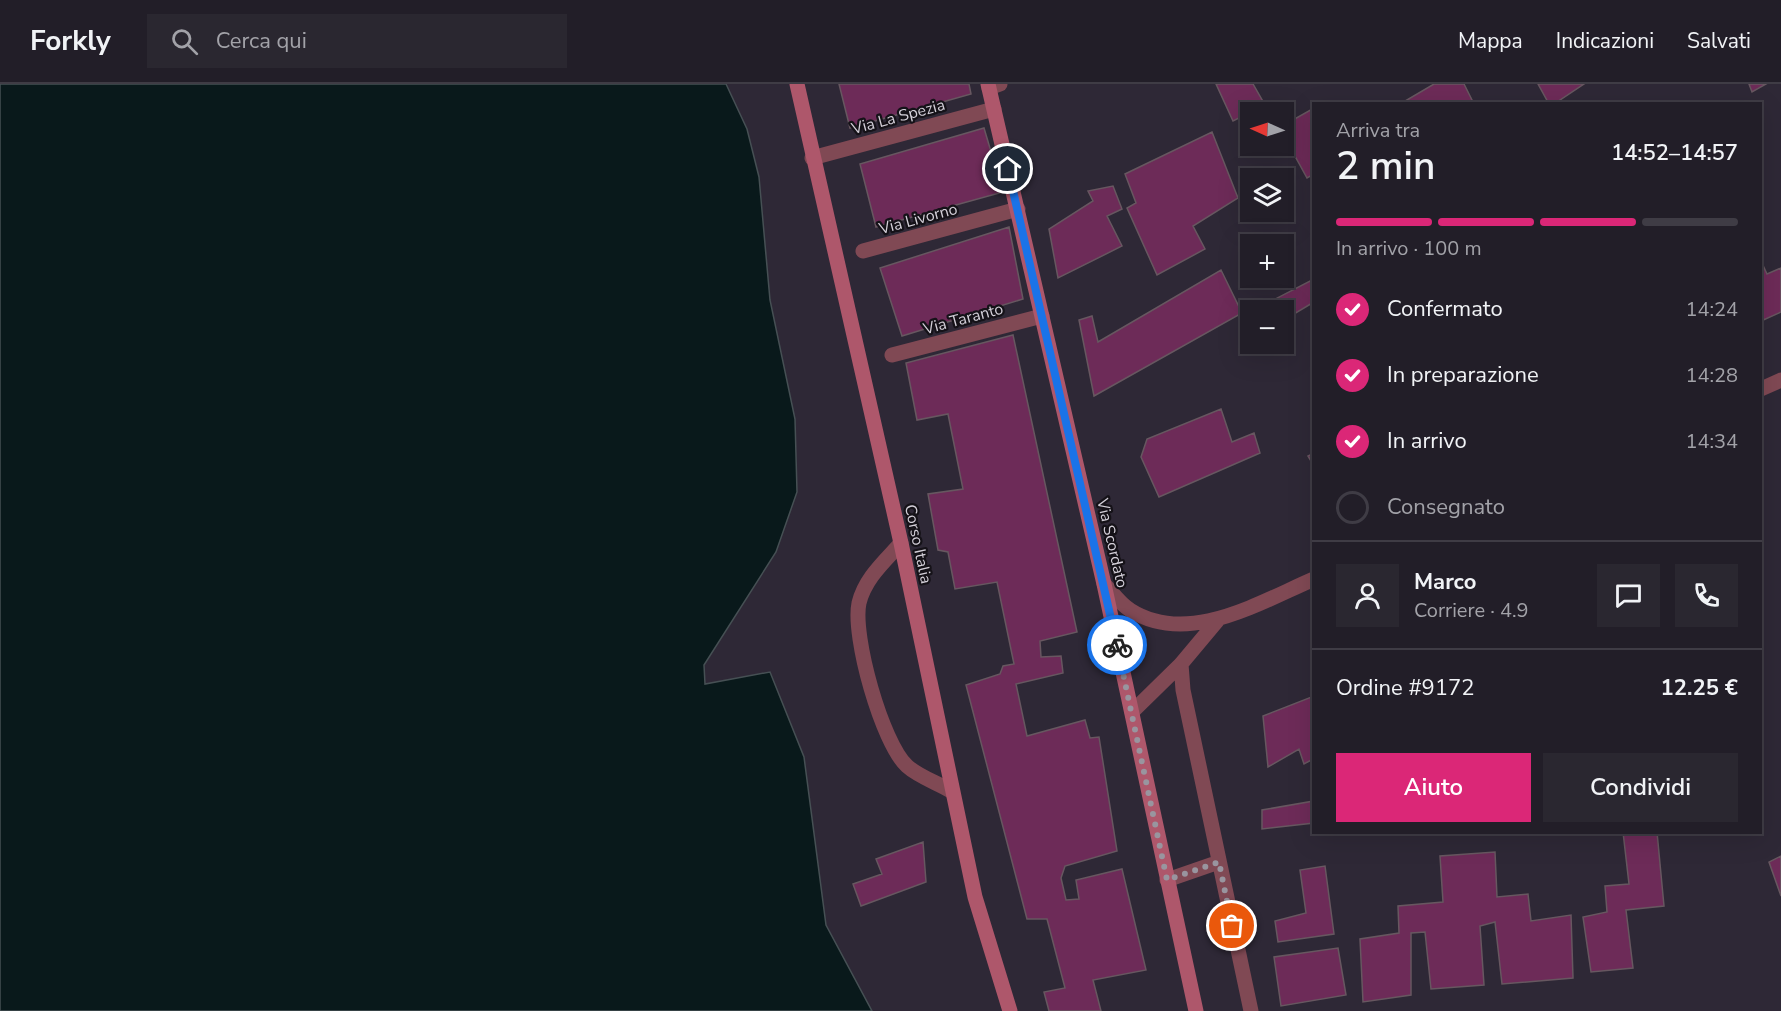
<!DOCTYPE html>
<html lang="it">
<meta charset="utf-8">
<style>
:root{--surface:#221e28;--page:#2a2730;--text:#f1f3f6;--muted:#a2a2a8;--line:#3f3c45;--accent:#db2777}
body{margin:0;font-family:"Nunito Sans",sans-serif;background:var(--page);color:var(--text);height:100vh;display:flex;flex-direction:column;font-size:22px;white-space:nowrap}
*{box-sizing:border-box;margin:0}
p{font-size:20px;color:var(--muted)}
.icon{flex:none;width:33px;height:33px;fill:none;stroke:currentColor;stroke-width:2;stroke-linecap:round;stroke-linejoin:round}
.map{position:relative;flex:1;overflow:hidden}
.drawer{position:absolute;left:1312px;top:18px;width:450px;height:732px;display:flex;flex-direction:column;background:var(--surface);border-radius:0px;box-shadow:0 6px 24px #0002,0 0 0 2px var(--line)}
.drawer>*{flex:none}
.needle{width:39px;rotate:273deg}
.fabs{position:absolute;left:1240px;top:18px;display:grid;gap:12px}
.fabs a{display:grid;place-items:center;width:54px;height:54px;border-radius:0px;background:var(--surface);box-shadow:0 6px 24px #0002,0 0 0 2px var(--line);font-size:30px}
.pin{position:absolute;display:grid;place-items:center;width:51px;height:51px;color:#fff;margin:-26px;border:3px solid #fff;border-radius:50%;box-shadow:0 2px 6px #0007}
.courier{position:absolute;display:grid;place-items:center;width:60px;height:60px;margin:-30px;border:4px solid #1a73e8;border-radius:50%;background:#fff;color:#222;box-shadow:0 2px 8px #0007}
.head em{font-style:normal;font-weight:600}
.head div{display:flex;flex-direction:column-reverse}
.head{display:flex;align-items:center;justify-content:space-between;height:102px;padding:0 24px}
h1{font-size:39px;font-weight:600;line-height:45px}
.bar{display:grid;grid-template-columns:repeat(4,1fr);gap:9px 6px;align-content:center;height:72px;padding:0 24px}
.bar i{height:8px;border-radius:4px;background:var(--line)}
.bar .selected{background:var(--accent)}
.bar p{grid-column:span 4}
.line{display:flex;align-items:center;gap:15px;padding:0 24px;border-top:2px solid var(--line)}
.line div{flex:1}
.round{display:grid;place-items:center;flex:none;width:63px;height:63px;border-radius:0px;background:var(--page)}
ol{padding:0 24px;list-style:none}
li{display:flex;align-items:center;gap:18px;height:66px}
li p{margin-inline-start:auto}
li .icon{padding:6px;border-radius:50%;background:var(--accent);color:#fff;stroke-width:4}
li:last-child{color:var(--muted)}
li i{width:33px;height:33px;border:3px solid var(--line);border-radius:50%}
.cta{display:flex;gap:12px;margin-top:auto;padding:12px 24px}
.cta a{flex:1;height:69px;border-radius:0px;background:var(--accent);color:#fff;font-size:24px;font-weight:600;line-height:69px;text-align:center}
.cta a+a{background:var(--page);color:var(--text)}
header{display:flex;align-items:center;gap:36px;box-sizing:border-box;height:84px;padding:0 30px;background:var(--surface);border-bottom:2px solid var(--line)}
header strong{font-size:28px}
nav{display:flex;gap:33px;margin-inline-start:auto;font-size:21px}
.search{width:420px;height:54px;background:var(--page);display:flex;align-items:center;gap:15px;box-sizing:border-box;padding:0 21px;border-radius:0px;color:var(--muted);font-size:22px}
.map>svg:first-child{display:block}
</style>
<header>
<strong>Forkly</strong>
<div class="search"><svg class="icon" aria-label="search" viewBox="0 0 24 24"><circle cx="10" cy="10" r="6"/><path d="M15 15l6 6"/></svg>Cerca qui</div>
<nav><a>Mappa</a><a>Indicazioni</a><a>Salvati</a></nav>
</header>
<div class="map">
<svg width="1781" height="927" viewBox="0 0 1781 927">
<rect width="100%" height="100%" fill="#2e2836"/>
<path fill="#09191b" stroke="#465054" stroke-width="1.5" d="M0 0H726L747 45 759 93 770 216 795 335 797 408 776 468 704 581 705 600 770 588 804 673 826 841 872 927H0Z"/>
<path fill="#6d2b58" stroke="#675760" stroke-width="1.5" d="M839 0H969L971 10 850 44Z
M1216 0H1253L1265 21 1233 37Z
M1434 0H1464L1474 20H1400Z
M1538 0H1584L1554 20H1549Z
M1749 0H1766L1752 8Z
M1314 24V90L1307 94 1284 52V41Z
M984 44 1003 108 876 143 860 80Z
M1212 48 1238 114 1193 142 1205 165 1157 191 1127 124 1136 119 1125 90Z
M1113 102 1122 125 1107 132 1122 162 1058 194 1049 145 1093 117 1088 107Z
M1009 143 1023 215 902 252 880 184Z
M1761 177 1767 190 1781 184V228L1761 237Z
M1221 186 1242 229 1094 312 1079 236 1092 232 1098 258Z
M1314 195V218L1284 236V226H1254Z
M1251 228V252L1246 230Z
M1013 251 1077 548 1040 557 1041 573 1061 572 1063 589 1016 600 1027 652 1085 636 1090 654 1099 653 1117 767 1065 782 1061 794 1066 816 1079 815 1076 796 1122 785 1146 886 1093 896 1101 927H1049L1044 908 1065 904 1047 835H1027L966 601 1000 590 1003 582 1014 580 997 498 955 505 948 468 938 466 928 410 963 405 948 330 917 336 906 279Z
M1221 325 1232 358 1254 349 1260 369 1159 413 1141 373 1147 355Z
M1314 369V382L1308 372Z
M1314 612V678L1313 675 1304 680 1299 665 1268 683 1263 632Z
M1314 717V739L1262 745V726Z
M1623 748H1657L1664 822 1626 826 1633 884 1591 888 1583 833 1607 828 1605 802 1629 800Z
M923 758 926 798 861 822 853 800 882 790 876 775Z
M1495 768 1497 813 1528 810 1531 837 1571 831 1573 894 1502 900 1495 838 1480 842 1484 901 1431 905 1425 848 1411 849V911L1363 918 1360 855 1399 849 1398 822 1443 818 1440 772Z
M1781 772V812L1769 778Z
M1325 782 1334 850 1278 858 1275 837 1306 829 1300 786Z
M1338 864 1346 911 1281 922 1274 873Z"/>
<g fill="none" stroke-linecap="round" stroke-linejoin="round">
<path stroke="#804954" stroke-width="15" d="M989 4 1000 0
M812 74 994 25
M863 167 1018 125
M892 271 1042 232
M1761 305 1781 296
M901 459C885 477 865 494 859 519 852 552 882 659 907 682 919 693 938 699 951 707
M1104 500C1112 508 1120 520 1130 526 1188 563 1260 518 1314 495
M1181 580 1183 606 1251 927
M1132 628 1181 580 1217 537
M1167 796 1219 778"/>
<path stroke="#ae576b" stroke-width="15" d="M797 0 901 459 975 813 1010 927
M988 0 1104 500 1196 927"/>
</g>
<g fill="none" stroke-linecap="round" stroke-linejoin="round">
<path stroke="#99959f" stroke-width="6" stroke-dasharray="0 10.8" d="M1117 561 1167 796 1219 778 1232 842"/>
<path stroke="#1a73e8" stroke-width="8" d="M1008 85 1117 561"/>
</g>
<g text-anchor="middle" stroke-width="4.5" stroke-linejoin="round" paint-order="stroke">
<g font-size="16" fill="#d3cfd8" stroke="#151218">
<text transform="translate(898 32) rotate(-15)" y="6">Via La Spezia</text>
<text transform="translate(918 134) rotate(-15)" y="6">Via Livorno</text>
<text transform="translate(963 234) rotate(-15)" y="6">Via Taranto</text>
<text transform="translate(1113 459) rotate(77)" y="6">Via Scordato</text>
<text transform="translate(919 460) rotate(78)" y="6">Corso Italia</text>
</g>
</g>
</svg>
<div class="fabs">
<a><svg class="needle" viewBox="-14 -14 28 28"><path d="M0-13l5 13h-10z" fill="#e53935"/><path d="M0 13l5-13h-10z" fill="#a2a2a8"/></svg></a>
<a><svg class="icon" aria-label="layers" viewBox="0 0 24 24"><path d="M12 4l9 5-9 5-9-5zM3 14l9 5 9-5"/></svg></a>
<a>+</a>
<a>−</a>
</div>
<div class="pin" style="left:1232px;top:842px;background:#ea580c"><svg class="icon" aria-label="bag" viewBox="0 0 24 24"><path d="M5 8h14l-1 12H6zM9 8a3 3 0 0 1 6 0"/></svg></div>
<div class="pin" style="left:1008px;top:85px;background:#1f2937"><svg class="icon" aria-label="home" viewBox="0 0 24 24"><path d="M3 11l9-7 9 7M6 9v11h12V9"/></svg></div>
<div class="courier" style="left:1117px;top:561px"><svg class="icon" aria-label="bike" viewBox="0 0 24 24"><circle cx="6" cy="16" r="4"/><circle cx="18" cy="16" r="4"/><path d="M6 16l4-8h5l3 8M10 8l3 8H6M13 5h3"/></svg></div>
<section class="drawer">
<div class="head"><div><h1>2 min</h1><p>Arriva tra</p></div><em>14:52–14:57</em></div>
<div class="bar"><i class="selected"></i><i class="selected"></i><i class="selected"></i><i></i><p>In arrivo · 100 m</p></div>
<ol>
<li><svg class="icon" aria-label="check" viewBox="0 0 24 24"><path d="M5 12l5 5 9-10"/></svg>Confermato<p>14:24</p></li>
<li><svg class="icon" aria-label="check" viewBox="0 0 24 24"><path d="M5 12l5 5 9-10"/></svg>In preparazione<p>14:28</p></li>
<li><svg class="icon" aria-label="check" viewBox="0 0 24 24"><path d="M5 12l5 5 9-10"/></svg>In arrivo<p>14:34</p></li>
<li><i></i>Consegnato</li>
</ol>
<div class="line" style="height:108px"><a class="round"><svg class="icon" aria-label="person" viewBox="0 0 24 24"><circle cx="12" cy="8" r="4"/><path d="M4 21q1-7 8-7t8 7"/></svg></a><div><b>Marco</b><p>Corriere · 4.9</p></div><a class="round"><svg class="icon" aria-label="chat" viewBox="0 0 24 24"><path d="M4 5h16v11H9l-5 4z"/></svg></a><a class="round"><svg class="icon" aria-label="phone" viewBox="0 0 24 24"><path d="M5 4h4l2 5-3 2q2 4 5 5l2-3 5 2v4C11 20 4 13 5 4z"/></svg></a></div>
<div class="line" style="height:78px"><div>Ordine #9172</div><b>12.25 €</b></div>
<div class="cta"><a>Aiuto</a><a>Condividi</a></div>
</section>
</div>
